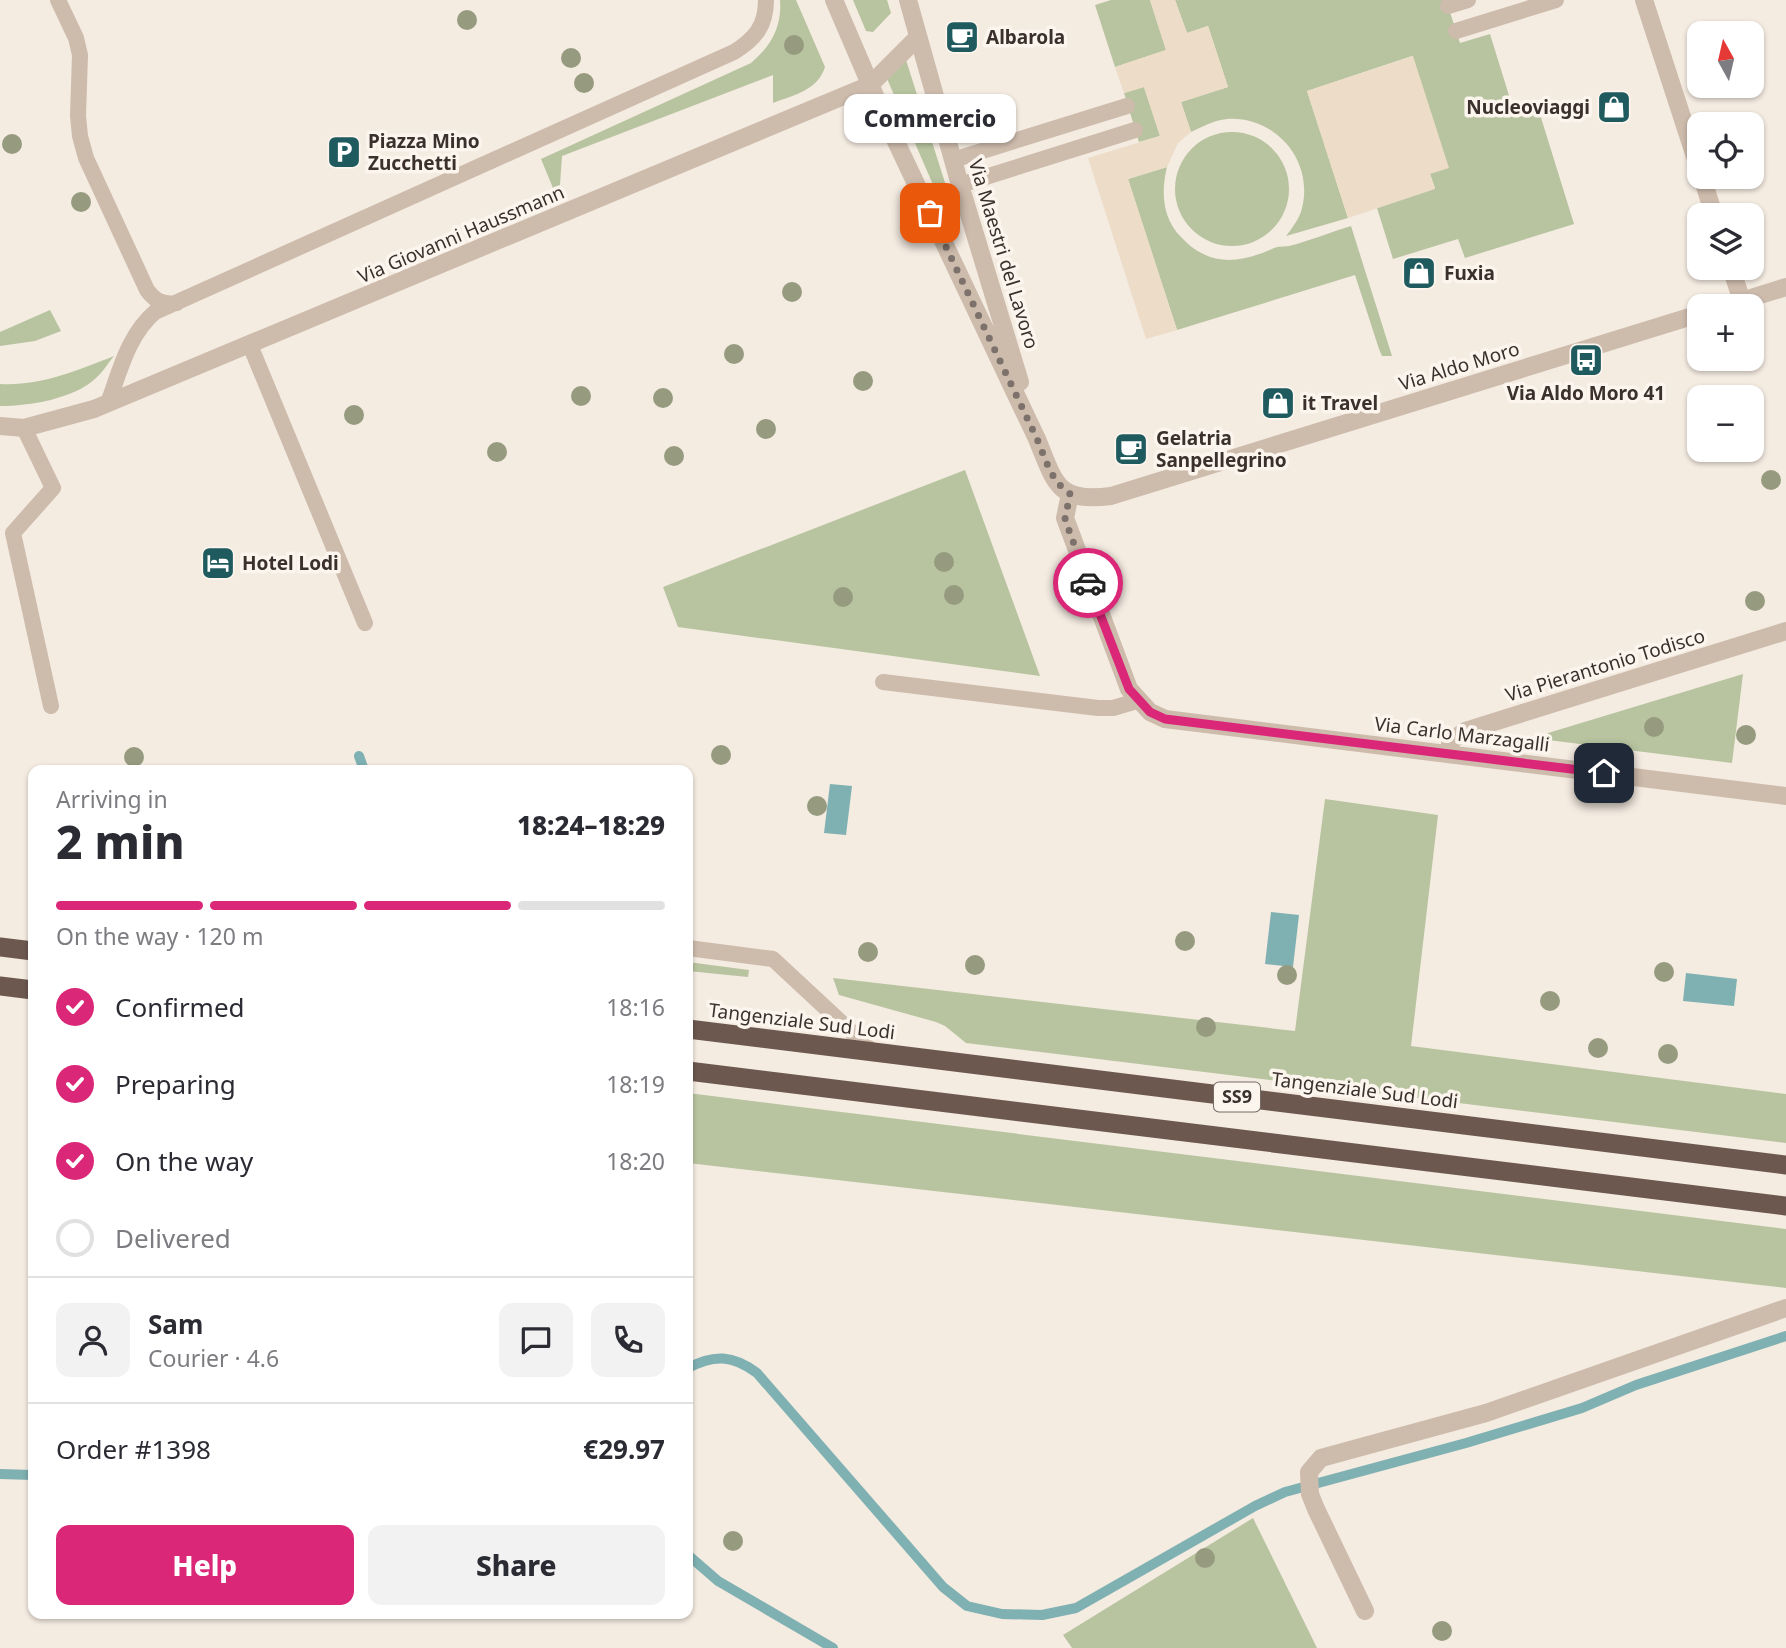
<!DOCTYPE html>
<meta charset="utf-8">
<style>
:root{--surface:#fff;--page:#f2f2f3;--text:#2b2b33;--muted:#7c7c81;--line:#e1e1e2;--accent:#db2777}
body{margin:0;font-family:"Noto Sans",sans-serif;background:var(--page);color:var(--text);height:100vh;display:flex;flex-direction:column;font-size:26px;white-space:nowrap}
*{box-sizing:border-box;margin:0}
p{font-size:23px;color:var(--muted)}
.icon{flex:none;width:38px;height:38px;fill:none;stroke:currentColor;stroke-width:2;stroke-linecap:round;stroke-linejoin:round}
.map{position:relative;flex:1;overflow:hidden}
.details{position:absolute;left:28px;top:765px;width:665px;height:854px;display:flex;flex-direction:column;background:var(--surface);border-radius:14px;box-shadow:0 2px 5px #0004}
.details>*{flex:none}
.needle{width:46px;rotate:352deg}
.controls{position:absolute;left:1687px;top:21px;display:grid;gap:14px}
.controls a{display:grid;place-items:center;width:77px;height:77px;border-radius:14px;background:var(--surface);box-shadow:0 2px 5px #0004;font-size:35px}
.pin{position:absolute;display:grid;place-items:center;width:60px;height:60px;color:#fff;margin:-30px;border-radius:14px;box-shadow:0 4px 10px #0006}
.courier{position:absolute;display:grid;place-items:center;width:70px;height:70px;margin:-35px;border:5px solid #db2777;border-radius:50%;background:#fff;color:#222;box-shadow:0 2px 9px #0007}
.bubble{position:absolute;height:49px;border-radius:14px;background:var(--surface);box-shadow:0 2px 5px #0004;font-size:23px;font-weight:800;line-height:49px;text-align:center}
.headline em{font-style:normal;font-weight:800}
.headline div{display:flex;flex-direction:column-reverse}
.headline{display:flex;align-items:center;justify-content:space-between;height:119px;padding:0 28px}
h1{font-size:46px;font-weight:800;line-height:52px}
.bar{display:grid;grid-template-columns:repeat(4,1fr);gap:10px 7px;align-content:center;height:84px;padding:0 28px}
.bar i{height:9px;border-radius:5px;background:var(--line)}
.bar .active{background:var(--accent)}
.bar p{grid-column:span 4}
.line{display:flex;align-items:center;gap:18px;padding:0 28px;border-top:2px solid var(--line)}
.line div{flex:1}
.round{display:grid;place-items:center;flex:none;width:74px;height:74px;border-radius:14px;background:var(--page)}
ol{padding:0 28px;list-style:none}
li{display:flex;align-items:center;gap:21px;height:77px}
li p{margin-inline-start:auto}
li .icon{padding:7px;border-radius:50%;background:var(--accent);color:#fff;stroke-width:4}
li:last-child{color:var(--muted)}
li i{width:38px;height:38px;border:4px solid var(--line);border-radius:50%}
.action{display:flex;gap:14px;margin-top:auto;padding:14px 28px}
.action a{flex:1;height:80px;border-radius:14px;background:var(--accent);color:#fff;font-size:28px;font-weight:800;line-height:80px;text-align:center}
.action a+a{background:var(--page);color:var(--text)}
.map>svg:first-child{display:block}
</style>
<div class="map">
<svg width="1786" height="1648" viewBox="0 0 1786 1648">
<rect width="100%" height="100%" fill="#f4ebe1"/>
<path fill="#b8c4a0" d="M780 0H796L825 67C818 90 794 95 773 103V75L562 156 560 185 553 188 541 159 751 63C771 46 782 27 780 0Z
M853 0H887L891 13 873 32 866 31Z
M1111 0H1150L1166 50 1115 67 1095 5Z
M1175 0H1446L1460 43 1490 34 1515 115 1538 108 1574 224 1465 258 1458 239 1393 259 1377 208 1435 188 1430 174 1412 56 1307 91 1348 218 1286 236C1292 228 1300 218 1302 208 1314 160 1275 116 1227 119 1214 120 1202 127 1191 132L1181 102 1228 87 1208 26 1187 33Z
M906 60 960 230 957 234 954 233 888 81 887 77Z
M1144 87 1160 136 1139 142 1124 93Z
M1175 189a57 57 0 1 1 114 0a57 57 0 1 1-114 0Z
M1167 167C1161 191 1162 218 1181 237 1209 267 1239 264 1274 248 1278 246 1284 247 1289 246 1310 241 1330 232 1351 226L1392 356H1382L1379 349 1355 275 1177 330 1128 179Z
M50 310 61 331 35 341 0 346V332Z
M114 356C108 363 103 372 96 378 74 399 29 406 0 406V384C41 386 76 371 114 356Z
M965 470 1040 676 678 627 663 587Z
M1743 674 1732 763 1548 740V733Z
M1325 799 1438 815 1411 1046 1786 1094V1143L966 1043 945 1026 936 1022 839 995 833 978 1295 1031Z
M688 962 749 970 748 977 688 971Z
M688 1093 1786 1229V1288L688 1163Z
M1253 1518 1317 1648H1072L1063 1635Z"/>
<path fill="#ecdcc8" d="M1150 0H1175L1187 33 1208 26 1228 87 1181 102 1191 132 1178 143 1167 167 1128 179 1177 330 1146 339 1088 158 1160 136 1144 87 1124 93 1115 67 1166 50Z
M1413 56 1449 168 1430 174 1435 189 1348 218 1307 91Z"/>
<path fill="#7fb0b2" d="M830 784 852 786 846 835 824 833Z
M1271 912 1299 915 1293 967 1265 964Z
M1686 973 1737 979 1734 1006 1683 1001Z"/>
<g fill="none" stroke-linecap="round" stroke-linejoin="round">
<path stroke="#7fb0b2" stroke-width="10" d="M359 756 364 770
M688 1368C714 1354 733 1355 757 1373L943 1587 967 1606 1002 1614 1042 1615 1076 1608 1255 1506 1285 1492 1466 1443 1582 1408 1636 1385 1786 1336
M0 1474 33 1475
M688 1555 718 1581 833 1648"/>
<path stroke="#cdbbac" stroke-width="16" d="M58 0 76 38 80 55 78 116 80 136 86 158 147 290C155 301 163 305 177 303
M1448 6 1468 0
M1456 31 1556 0
M953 160 1127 106
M960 185 1135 130
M250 345 365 623
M108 403C120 371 128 335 155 312L734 52C755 39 766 26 766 0
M24 428 53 488 13 533 51 706
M883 682 1098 708H1113L1137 701
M688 948 773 959 873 1052"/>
<path stroke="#cdbbac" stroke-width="18" d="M834 0 882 112 1037 439C1055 483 1057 503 1111 496L1699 314
M908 0 960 185 1020 382
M1644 0 1699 169
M1702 177 1714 215
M1731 268 1742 301
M1725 306 1786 287
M0 426 24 428 94 409 870 85 918 37
M1070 494 1065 518 1129 689 1150 712 1165 719 1786 796
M1448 753 1451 741 1465 731 1786 631
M1365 1611 1316 1509 1310 1494 1309 1472 1321 1458 1486 1413 1786 1308"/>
<path stroke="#6c584f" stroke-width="19" d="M0 947 33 951
M0 986 33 990
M688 1029 1786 1165
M688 1071 1786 1206"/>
</g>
<g fill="#969b7f">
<circle cx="467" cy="20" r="10"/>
<circle cx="794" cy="45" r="10"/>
<circle cx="571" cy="58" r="10"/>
<circle cx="584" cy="83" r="10"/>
<circle cx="12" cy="144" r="10"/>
<circle cx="81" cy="202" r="10"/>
<circle cx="792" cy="292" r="10"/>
<circle cx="734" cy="354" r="10"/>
<circle cx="863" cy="381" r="10"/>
<circle cx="581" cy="396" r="10"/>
<circle cx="663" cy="398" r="10"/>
<circle cx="354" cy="415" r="10"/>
<circle cx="766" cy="429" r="10"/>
<circle cx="497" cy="452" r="10"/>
<circle cx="674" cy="456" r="10"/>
<circle cx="1771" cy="480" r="10"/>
<circle cx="944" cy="562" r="10"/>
<circle cx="954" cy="595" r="10"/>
<circle cx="843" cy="597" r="10"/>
<circle cx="1755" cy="601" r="10"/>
<circle cx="1654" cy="727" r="10"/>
<circle cx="1746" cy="735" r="10"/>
<circle cx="721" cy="755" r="10"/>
<circle cx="134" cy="757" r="10"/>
<circle cx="817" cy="806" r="10"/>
<circle cx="1185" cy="941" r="10"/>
<circle cx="868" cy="952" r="10"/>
<circle cx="975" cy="965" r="10"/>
<circle cx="1664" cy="972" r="10"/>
<circle cx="1287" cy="975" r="10"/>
<circle cx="1550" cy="1001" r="10"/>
<circle cx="1206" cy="1027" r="10"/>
<circle cx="1598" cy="1048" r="10"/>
<circle cx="1668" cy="1054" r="10"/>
<circle cx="733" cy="1541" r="10"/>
<circle cx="1205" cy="1558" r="10"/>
<circle cx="1442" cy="1631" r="10"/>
</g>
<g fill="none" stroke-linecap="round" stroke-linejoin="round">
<path stroke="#7c716b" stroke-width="7" stroke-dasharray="0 12.6" d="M930 213 1037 439C1046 460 1051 481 1070 494L1065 519 1088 583"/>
<path stroke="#db2777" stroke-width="9" d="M1088 583 1129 689 1150 712 1165 719 1604 773"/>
</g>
<defs>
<g id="cafe-square" transform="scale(1.75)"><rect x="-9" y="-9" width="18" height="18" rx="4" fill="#1f5a5e" stroke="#fbf5ee"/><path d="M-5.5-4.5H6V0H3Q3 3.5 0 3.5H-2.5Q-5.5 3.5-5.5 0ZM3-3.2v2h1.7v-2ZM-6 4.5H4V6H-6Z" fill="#fff"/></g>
<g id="shop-square" transform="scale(1.75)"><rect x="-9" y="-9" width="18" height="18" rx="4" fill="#1f5a5e" stroke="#fbf5ee"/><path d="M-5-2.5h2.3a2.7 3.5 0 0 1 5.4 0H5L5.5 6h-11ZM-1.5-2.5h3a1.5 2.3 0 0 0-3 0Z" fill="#fff"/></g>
<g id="parking-square" transform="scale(1.75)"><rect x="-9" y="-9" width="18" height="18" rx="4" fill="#1f5a5e" stroke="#fbf5ee"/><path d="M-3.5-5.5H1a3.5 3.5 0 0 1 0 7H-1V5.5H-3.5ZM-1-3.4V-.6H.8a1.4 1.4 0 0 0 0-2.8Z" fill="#fff"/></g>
<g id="bus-square" transform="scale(1.75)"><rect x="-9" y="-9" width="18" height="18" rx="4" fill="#1f5a5e" stroke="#fbf5ee"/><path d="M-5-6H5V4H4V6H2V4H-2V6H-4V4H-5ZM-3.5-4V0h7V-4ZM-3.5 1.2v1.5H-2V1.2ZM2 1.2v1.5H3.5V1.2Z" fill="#fff"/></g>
<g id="hotel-square" transform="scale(1.75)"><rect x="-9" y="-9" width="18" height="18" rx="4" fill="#1f5a5e" stroke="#fbf5ee"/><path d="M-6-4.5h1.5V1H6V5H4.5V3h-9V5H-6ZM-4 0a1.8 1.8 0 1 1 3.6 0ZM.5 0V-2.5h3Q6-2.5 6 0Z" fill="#fff"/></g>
</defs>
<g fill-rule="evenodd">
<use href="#cafe-square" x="962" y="37"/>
<use href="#shop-square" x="1614" y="107"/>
<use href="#parking-square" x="344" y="152"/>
<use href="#shop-square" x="1419" y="273"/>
<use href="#bus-square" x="1586" y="360"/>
<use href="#shop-square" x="1278" y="403"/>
<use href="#cafe-square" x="1131" y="449"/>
<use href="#hotel-square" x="218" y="563"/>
</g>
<g text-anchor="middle" stroke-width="7" stroke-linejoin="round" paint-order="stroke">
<rect fill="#fbf5ee" stroke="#756b66" stroke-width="2" x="1214" y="1082.5" width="46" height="29" rx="5"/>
<g font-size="18" font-weight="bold" fill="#3b302b">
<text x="1237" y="1103">SS9</text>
</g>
<g font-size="19" font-weight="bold" fill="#3b302b" stroke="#fbf5ee" text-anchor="start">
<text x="986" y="44">Albarola</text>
<text x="1590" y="114" text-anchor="end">Nucleoviaggi</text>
<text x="368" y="148">Piazza Mino<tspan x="368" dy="22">Zucchetti</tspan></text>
<text x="1444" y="280">Fuxia</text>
<text x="1586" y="400" text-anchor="middle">Via Aldo Moro 41</text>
<text x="1302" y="410">it Travel</text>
<text x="1156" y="445">Gelatria<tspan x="1156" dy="22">Sanpellegrino</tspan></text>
<text x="242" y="570">Hotel Lodi</text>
</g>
<g font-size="19" fill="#3b302b" stroke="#fbf5ee">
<text transform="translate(461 234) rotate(-23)" y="7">Via Giovanni Haussmann</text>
<text transform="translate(1004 254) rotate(73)" y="7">Via Maestri del Lavoro</text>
<text transform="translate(1459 366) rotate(-17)" y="7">Via Aldo Moro</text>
<text transform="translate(1605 665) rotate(-17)" y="7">Via Pierantonio Todisco</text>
<text transform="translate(1462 734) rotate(7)" y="7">Via Carlo Marzagalli</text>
<text transform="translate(802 1021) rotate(7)" y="7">Tangenziale Sud Lodi</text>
<text transform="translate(1365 1090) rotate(7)" y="7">Tangenziale Sud Lodi</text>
</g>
</g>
</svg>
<div class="controls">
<a><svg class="needle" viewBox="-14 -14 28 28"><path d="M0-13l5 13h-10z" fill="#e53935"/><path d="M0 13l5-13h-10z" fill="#7c7c81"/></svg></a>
<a><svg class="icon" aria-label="locate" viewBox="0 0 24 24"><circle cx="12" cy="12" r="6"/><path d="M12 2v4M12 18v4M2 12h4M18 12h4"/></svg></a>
<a><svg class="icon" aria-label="layers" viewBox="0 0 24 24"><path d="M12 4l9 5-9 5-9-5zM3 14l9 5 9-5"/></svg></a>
<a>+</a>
<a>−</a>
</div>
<div class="pin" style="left:930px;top:213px;background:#ea580c"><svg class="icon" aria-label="bag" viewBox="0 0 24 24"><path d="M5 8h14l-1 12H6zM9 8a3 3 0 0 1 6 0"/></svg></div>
<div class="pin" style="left:1604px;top:773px;background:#1f2937"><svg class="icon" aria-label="home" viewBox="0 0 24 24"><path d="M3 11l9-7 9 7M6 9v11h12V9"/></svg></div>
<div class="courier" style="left:1088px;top:583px"><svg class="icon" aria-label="car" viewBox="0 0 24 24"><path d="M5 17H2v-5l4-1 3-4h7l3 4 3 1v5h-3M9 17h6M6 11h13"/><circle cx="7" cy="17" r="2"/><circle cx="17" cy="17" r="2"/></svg></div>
<div class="bubble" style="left:844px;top:94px;width:172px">Commercio</div>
<section class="details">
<div class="headline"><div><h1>2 min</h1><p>Arriving in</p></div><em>18:24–18:29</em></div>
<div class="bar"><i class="active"></i><i class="active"></i><i class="active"></i><i></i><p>On the way · 120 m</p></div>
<ol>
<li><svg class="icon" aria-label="check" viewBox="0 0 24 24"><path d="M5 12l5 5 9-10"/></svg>Confirmed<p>18:16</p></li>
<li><svg class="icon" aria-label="check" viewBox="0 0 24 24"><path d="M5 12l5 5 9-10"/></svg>Preparing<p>18:19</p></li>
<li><svg class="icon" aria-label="check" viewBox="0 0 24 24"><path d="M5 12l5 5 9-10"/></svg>On the way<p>18:20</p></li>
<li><i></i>Delivered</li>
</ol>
<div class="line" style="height:126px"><a class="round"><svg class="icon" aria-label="person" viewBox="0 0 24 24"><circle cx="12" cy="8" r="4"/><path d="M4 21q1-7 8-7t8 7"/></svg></a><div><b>Sam</b><p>Courier · 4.6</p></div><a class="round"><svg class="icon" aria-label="chat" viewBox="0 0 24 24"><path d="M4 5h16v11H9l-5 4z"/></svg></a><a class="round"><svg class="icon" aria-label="phone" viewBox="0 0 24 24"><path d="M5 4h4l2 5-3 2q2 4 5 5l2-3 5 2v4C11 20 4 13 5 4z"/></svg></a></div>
<div class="line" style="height:91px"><div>Order #1398</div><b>€29.97</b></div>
<div class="action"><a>Help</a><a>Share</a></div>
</section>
</div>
